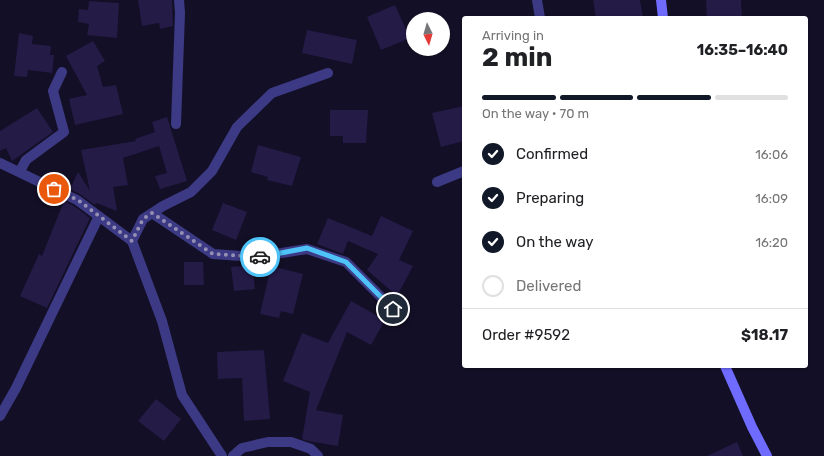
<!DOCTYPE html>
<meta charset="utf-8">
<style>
:root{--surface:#fff;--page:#f6f6f6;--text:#202124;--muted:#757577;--line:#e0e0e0;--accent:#111827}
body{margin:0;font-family:Rubik,sans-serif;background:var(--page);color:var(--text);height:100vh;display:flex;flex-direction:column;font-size:15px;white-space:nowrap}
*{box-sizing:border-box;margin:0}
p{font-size:13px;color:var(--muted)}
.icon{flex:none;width:22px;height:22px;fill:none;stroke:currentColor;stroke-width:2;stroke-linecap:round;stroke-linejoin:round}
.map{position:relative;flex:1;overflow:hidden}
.details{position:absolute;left:462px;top:16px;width:346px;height:352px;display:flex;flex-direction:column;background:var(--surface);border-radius:4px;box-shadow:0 1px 3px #0004}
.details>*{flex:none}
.needle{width:26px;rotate:175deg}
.tools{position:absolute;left:406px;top:12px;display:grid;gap:8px}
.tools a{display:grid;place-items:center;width:44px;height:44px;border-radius:50%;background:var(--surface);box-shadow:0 1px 3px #0004;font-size:20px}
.pin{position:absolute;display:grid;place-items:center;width:34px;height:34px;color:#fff;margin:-17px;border:2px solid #fff;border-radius:50%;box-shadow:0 1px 4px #0007}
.courier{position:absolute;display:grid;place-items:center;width:40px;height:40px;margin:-20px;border:3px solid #4fc3f7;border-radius:50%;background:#fff;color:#222;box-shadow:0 1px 5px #0007}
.headline em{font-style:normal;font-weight:700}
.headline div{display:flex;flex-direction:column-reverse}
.headline{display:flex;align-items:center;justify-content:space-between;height:68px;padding:0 20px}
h1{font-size:26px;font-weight:700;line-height:30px}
.bar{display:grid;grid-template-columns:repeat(4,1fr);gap:6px 4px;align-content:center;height:48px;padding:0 20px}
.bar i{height:5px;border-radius:3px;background:var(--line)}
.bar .active{background:var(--accent)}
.bar p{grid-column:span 4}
.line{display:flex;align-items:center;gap:10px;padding:0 20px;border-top:1px solid var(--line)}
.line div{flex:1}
ol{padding:0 20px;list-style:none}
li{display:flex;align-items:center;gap:12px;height:44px}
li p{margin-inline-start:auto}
li .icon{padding:4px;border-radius:50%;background:var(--accent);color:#fff;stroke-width:4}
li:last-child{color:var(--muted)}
li i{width:22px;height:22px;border:2px solid var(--line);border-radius:50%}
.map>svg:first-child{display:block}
</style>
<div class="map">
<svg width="824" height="456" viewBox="0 0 824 456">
<rect width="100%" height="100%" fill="#130f26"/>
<path fill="#241b47" d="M138 0H172L173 26 160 29 159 23 142 26Z
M593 0H640L643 18H596Z
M706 0H741L742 18H707Z
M89 1 119 3 117 38 87 35 89 24 78 22 79 9 88 10Z
M395 5 410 38 381 50 367 17Z
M307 30 357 40 352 64 302 53Z
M19 33 33 36 32 44 51 46 50 55H54L52 73 28 70 27 77 14 76Z
M93 41 105 61 97 66 103 87 116 85 123 114 75 125 69 99 87 95 66 56Z
M464 106V141L441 147 432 113Z
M37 108 53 132 12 161 6 148 0 151V131Z
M330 110H368L366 143H343V136H330Z
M167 117 187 181 160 189 155 176 167 173 159 146 123 158 128 185 113 187 117 211 96 203 95 205 81 195 70 189 78 172 90 191 81 150 136 141 135 139 155 132 152 122Z
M258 145 301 157 292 186 267 180 268 177 251 172Z
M64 201 74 206 90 218 47 308 20 296 39 254 42 256Z
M223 203 247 212 236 240 212 230Z
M381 216 413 231 399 260 413 266 397 296 367 270 378 254 348 241 343 254 317 244 328 218 372 236Z
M184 262H203L204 285H184Z
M252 265 255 289 234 291 231 267Z
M271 266 303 274 293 314 281 311 279 318 260 314Z
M351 301 385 320 371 345 347 332 316 410 343 415 338 446 308 441 302 439 310 392 283 381 302 333 328 343Z
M264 350 270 419 244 421 242 378 218 379 217 352Z
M156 399 181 419 164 441 138 421Z
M737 442 743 456H707Z"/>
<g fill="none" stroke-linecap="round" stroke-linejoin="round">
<path stroke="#3d3a85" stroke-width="10" d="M537 0 540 18
M176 124 180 13 179 0
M0 163 77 200 132 241 162 321 182 395 222 456
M20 171 26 160 64 132 53 91 62 72
M437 182 464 171
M152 213 213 254 256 257 307 249 346 262 393 309
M132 241 143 219 163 206 191 192 212 171 237 127 272 93 328 73
M0 416 16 388 99 216
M233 456 242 448 268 442H291L311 449 318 456"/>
<path stroke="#6f6bff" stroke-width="10" d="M661 0 663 18
M725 366 752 427 767 456"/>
</g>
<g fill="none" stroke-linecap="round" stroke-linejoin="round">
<path stroke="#948fb3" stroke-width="4" stroke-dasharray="0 7.2" d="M54 189 78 200 132 241 143 219 152 213 213 254 260 257"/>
<path stroke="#4fc3f7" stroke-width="5" d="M260 257 307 248 346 262 393 309"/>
</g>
</svg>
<div class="tools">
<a><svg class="needle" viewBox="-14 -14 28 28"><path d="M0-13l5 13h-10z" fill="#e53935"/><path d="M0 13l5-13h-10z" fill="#757577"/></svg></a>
</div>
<div class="pin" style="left:54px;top:189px;background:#ea580c"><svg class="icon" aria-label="bag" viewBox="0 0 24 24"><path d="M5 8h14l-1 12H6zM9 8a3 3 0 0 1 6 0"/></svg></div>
<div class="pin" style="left:393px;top:309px;background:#1f2937"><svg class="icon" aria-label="home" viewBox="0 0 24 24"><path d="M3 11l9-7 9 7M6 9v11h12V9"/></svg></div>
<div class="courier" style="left:260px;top:257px"><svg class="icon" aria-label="car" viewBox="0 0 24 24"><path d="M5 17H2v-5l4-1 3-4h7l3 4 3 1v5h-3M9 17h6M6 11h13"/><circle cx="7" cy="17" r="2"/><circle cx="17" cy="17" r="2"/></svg></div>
<section class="details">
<div class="headline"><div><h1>2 min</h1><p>Arriving in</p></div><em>16:35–16:40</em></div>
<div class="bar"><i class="active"></i><i class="active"></i><i class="active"></i><i></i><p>On the way · 70 m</p></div>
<ol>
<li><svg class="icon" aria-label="check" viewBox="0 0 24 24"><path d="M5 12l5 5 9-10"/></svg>Confirmed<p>16:06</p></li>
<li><svg class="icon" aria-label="check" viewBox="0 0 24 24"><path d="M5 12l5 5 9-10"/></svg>Preparing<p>16:09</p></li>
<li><svg class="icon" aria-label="check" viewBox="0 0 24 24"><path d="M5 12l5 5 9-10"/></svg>On the way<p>16:20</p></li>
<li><i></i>Delivered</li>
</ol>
<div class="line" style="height:52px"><div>Order #9592</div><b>$18.17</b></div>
</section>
</div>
